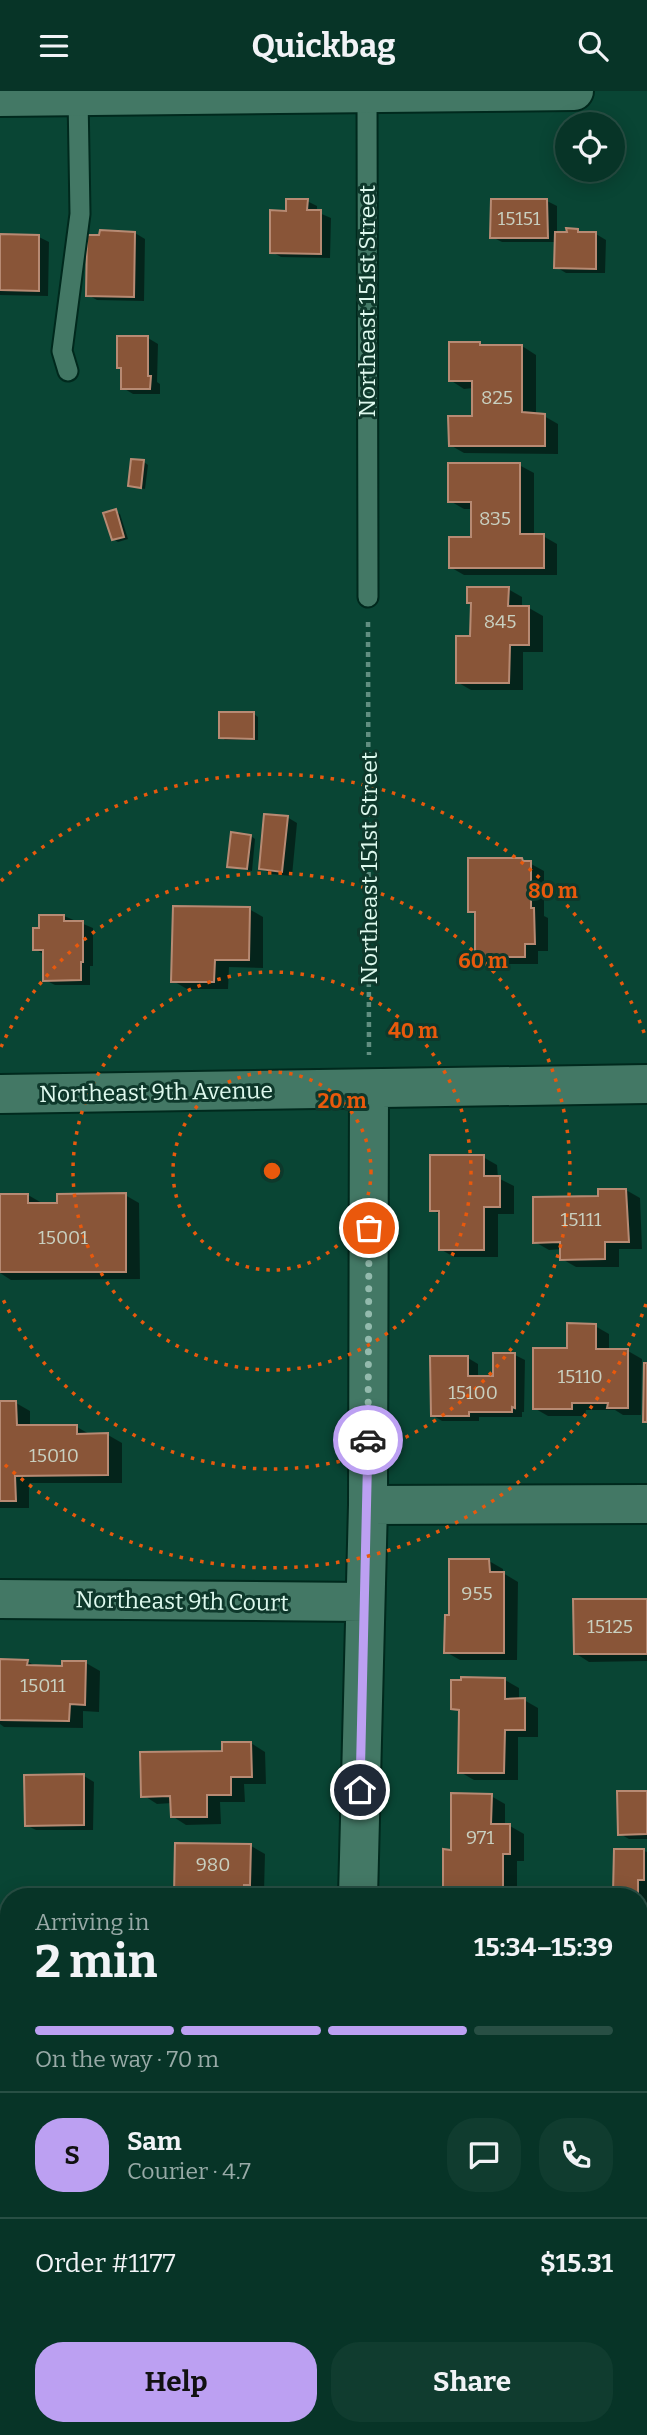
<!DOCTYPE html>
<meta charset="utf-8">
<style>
:root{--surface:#073427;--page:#103c2f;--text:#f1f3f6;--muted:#98aaa7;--line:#284f44;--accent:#bca0f2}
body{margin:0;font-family:Bitter,serif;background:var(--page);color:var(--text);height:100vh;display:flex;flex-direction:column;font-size:26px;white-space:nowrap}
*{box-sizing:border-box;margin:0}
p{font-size:23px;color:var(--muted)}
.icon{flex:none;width:38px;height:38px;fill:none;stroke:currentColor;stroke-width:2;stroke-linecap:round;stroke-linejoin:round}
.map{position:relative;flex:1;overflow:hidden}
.drawer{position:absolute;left:0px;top:1797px;width:648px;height:548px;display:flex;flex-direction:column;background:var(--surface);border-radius:28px 28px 0 0;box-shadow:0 4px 18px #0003,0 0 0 2px var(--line)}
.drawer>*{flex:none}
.tools{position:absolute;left:555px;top:21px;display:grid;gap:14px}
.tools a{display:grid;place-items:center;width:70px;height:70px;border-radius:50%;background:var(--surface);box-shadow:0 4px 18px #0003,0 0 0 2px var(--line);font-size:35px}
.pin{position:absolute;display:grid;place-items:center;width:60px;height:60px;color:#fff;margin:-30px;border:4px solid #fff;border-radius:50%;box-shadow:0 2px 7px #0007}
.courier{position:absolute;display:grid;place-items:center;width:70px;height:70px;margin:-35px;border:5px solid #bca0f2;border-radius:50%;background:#fff;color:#222;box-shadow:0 2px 9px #0007}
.overview em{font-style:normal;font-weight:700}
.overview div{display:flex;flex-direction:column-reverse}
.overview{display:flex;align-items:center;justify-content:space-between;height:119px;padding:0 35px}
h1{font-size:46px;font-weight:700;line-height:52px}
.bar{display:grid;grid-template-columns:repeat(4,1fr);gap:10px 7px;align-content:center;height:84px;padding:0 35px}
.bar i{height:9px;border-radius:5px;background:var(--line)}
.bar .active{background:var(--accent)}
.bar p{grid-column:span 4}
.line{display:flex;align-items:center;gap:18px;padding:0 35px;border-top:2px solid var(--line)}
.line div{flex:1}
.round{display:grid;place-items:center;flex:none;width:74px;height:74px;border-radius:28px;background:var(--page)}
.cta{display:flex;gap:14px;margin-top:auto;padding:14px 35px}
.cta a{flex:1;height:80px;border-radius:28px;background:var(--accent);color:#111;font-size:28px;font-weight:700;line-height:80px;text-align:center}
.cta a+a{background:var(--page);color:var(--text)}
header{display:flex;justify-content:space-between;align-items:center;height:91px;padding:0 35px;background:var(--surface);font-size:32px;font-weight:700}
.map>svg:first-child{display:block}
</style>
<header><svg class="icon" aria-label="menu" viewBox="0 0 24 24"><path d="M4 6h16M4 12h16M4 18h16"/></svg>Quickbag<svg class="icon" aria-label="search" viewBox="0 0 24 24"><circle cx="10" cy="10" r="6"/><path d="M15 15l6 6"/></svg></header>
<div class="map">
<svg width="647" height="2344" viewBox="0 0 647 2344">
<rect width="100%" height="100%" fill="#094534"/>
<path fill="#0007" d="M307 110 317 115V121L331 127 330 167 281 166 272 161 287 121Z
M547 110 557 115V143L577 139 583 143H596L606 149 605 182H566L556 176 557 151H502L492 146Z
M135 142 145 148 144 210 97 209 88 204Z
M0 145 39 146 49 151 48 205 0 204Z
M148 247 158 253 157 291 160 293V303H133L123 297Z
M480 252 485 255H522L536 264V324L544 325 558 333V363L464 362 450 354 473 327V297L464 298 450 289Z
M144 371 148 374 145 398 134 396 129 394Z
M519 374 534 382V445H543L557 453V484H464L450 476 472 448V418H464L450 410Z
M115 420 120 423 128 448 118 451 113 448Z
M508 498 522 506V517H529L543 525V561H523V599H471L457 591 472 547V513L469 511Z
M254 623 258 626V649H225L221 646Z
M287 726 297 732 292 785 271 783 261 777Z
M251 745 255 748 252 780 229 775Z
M522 768 544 780V825L548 827V860H538V873H491L477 865 476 824 470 820Z
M249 818 263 826V877L229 876 228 898H187L173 890Z
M64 825 93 837V875H90V894H55L45 889V864L35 858 41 839Z
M483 1066 497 1074 498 1087 514 1095V1123H498V1166H454L440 1158 441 1124 432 1119Z
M626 1099 640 1107 642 1158H619V1176H576L562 1168V1158L549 1159 535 1151 600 1107Z
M28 1104 42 1112 59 1113 125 1104 139 1112 140 1188 11 1189 0 1182V1105Z
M595 1235 609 1243V1260H628L642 1268 641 1324H623L615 1319H586L585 1325H548L534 1317 569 1259Z
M515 1264 525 1269 524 1321H522V1326H479V1330H442L432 1324 468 1267 478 1273V1287H495Z
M0 1312H16L30 1320V1336H77L91 1344H108L122 1352V1392H29V1417H0Z
M489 1470 503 1478V1482L518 1491 517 1569H460L446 1561 451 1526Z
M647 1509V1570L589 1571 575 1562Z
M0 1570H27L37 1576 63 1577V1572H86L100 1580 99 1621 83 1620V1637L4 1636 0 1633Z
M505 1589 519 1597V1609H524L538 1617V1646H518V1689H474L460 1681 461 1622 452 1617Z
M251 1652 265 1661 266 1693H244L245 1711H220L221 1733 186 1734 172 1725V1712L157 1713 143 1704 224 1661Z
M84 1685 94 1691 93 1739H36L26 1734Z
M647 1702V1748H629L620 1743Z
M491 1705 505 1713V1735H510L524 1743V1770H517V1804H459L444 1796 452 1760Z
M251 1755 265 1763 264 1801H258V1806H181L176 1803Z
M644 1760 647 1761V1910L639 1907V1806H613Z
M0 1856 9 1861V1901H0Z
M647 2053V2153H639V2078H645Z
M0 2108H9V2176H0Z
M639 2171H647V2240L642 2237V2229H639Z
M639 2268H647V2335H639Z
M15 2336H64L70 2340V2344H15Z
M219 2336H290L278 2344H207Z
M448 2336H526V2344H448Z"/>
<path fill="#895538" stroke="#b78a73" stroke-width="2" d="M286 108H308L307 119H321V163L270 162V119L286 120Z
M491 108H547L548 147H490Z
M566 137 578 138V141H596V178L554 177 555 141H567Z
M100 139 135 141 134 206 86 205 87 144H99Z
M0 143 39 144V200L0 199Z
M117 245H148V285H151L150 298H121V277H117Z
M449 251H480V254H522V321L545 323V355H449L448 325H472V290H449Z
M131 368 144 369 141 397 128 395Z
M448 372H520V443H544V477H449V446H471V411H448Z
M116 418 124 446 112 449 103 422Z
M467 496H509L508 515H529V554H510L509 592H456V545H470L471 512H467Z
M219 621H254V648L219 647Z
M264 723 288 725 282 781 259 778Z
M231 741 251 744 247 778 227 776Z
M468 767H522L523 770H531V817H534L535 853H525V866H475V821H468Z
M173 815 250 816 249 869H215L214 891H171Z
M39 824H64V830H83V871H81V889L43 890V859H33V837H39Z
M430 1064H484V1085H500V1116H484V1159H439V1120H430Z
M598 1098H626L629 1151H605V1168L560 1169V1151L533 1152V1106L598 1105Z
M126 1102V1181H0V1103H28V1112H57V1103Z
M567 1232 596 1233V1258H628V1317H607L608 1312H572V1318H533V1257H567Z
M493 1262H515V1317L512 1316V1321H469V1325H431L430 1265H468V1285H493Z
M644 1272H647V1331H643Z
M0 1310H16L17 1334H77V1343L108 1342V1384L15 1385 16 1410H0Z
M449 1468H489L490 1481H504V1562H444L445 1524H449Z
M573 1508H647V1563H574Z
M0 1568 28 1569 27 1574 62 1575V1570H86L85 1614 70 1613 69 1630 0 1629Z
M461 1586 505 1587V1608L525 1607V1639H505L504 1682H458L459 1619 451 1618V1589H461Z
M222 1651H251L252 1686H231V1704H207V1726H171L170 1705 141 1706 140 1661 222 1660Z
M84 1683V1734L25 1735 24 1684Z
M617 1700H647V1743L618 1744Z
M451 1702 492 1703 491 1733H510V1763H503V1797H443V1758L451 1759Z
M175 1752 251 1753 250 1794H244V1806L174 1804Z
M614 1758H644V1789H638V1806H610V1801L613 1802Z
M639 1849H647V1903H639Z
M643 2051H647V2146H639V2076H643Z
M0 2106H9V2188L8 2169H0Z
M639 2169H647V2238H640Z
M0 2220H9V2243H0Z
M639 2267H647V2328H639Z
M14 2336H56V2344H14Z
M216 2336H265L260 2339 263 2344H204Z
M446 2336H517V2344H446Z
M88 2338H121V2344H88Z"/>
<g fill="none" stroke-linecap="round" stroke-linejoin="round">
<g stroke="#00291d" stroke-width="23">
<path id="service" d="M367 3 368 506
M68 280 62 260 80 123 78 5"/>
</g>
<g stroke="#00291d" stroke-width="42">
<path id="minor" d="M0 1003 647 993
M368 1414 647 1413
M0 1508 364 1511
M358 1806 368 1414 369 998
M370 2336V2344"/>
</g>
<g stroke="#00291d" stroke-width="42">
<path id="tertiary" d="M0 6 574 0
M639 1999H647
M0 2001H9"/>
</g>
<path stroke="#618f81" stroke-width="4.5" stroke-dasharray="5 5" stroke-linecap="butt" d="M368 531 369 964"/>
<use href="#service" stroke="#437865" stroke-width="19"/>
<use href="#minor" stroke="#437865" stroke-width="38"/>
<use href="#tertiary" stroke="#437865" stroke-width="38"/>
</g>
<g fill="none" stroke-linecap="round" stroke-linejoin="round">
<path stroke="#93baad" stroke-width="7" stroke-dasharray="0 12.6" d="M368 1349 369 1137"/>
<path stroke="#bca0f2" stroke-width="9" d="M360 1699 368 1349"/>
</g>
<g fill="none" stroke="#e8590c" stroke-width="3.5" stroke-dasharray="3.5 7">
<circle cx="272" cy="1080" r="99"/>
<circle cx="272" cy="1080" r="199"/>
<path d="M1 956A298 298 0 1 1 1 1204"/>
<path d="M646 1213A397 397 0 0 1 1 1370M1 790A397 397 0 0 1 646 947"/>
</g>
<g text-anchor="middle" stroke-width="6" stroke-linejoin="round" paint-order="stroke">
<g font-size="19" fill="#c9d0c0">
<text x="519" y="134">15151</text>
<text x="497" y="313">825</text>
<text x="495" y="434">835</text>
<text x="500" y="537">845</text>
<text x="581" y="1135">15111</text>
<text x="63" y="1153">15001</text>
<text x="580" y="1292">15110</text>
<text x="473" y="1308">15100</text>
<text x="54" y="1371">15010</text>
<text x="477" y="1509">955</text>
<text x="610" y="1542">15125</text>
<text x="43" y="1601">15011</text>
<text x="480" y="1753">971</text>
<text x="213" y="1780">980</text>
</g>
<g font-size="23" fill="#def9ee" stroke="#0e382b">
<text transform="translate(367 210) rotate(-90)" y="8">Northeast 151st Street</text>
<text transform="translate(369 777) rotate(-90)" y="8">Northeast 151st Street</text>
<text transform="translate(156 1001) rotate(-1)" y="8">Northeast 9th Avenue</text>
<text transform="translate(182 1510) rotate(1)" y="8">Northeast 9th Court</text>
</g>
</g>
<circle cx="272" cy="1080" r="10" fill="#e8590c" stroke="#0e382b" stroke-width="3.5"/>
<g font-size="21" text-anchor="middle" font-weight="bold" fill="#e8590c" stroke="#0e382b" stroke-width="6" stroke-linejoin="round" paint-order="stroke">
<text x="553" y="807">80 m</text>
<text x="483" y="877">60 m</text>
<text x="413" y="947">40 m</text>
<text x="342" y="1017">20 m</text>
</g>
</svg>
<div class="tools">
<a><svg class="icon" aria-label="locate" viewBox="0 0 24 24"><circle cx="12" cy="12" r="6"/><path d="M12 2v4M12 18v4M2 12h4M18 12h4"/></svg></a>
</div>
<div class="pin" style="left:369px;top:1137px;background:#ea580c"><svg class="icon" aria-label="bag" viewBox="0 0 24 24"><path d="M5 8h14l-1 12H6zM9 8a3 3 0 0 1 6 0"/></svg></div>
<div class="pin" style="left:360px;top:1699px;background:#1f2937"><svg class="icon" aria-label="home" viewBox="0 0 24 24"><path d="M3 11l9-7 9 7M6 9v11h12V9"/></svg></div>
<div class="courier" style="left:368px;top:1349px"><svg class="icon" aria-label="car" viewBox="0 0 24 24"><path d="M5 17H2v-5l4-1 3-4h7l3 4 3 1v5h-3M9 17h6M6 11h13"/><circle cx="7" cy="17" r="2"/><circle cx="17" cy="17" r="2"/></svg></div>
<section class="drawer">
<div class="overview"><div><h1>2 min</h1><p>Arriving in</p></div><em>15:34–15:39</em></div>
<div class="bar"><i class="active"></i><i class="active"></i><i class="active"></i><i></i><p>On the way · 70 m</p></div>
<div class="line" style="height:126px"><b class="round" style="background:var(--accent);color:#111">S</b><div><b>Sam</b><p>Courier · 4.7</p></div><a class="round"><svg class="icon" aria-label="chat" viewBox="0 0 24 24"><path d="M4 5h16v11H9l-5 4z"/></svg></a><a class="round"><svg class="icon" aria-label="phone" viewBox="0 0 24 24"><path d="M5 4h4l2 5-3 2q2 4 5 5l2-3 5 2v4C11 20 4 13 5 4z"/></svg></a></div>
<div class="line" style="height:91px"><div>Order #1177</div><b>$15.31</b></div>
<div class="cta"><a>Help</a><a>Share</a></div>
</section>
</div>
